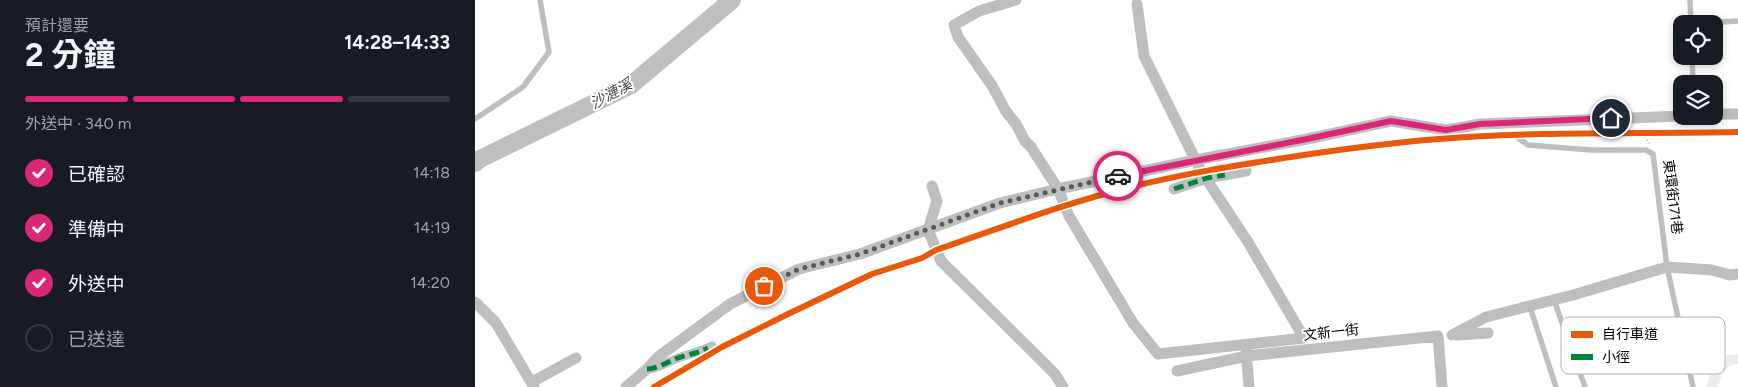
<!DOCTYPE html>
<html lang="zh-TW">
<meta charset="utf-8">
<style>
:root{--surface:#171b24;--page:#20242c;--text:#f1f3f6;--muted:#9ea1a6;--line:#363941;--accent:#db2777}
body{margin:0;font-family:Figtree,"Noto Sans TC",sans-serif;background:var(--page);color:var(--text);height:100vh;display:flex;flex-direction:column;font-size:19px;white-space:nowrap}
*{box-sizing:border-box;margin:0}
p{font-size:16px;color:var(--muted)}
.icon{flex:none;width:28px;height:28px;fill:none;stroke:currentColor;stroke-width:2;stroke-linecap:round;stroke-linejoin:round}
.map{position:relative;flex:1;overflow:hidden}
.sheet{display:flex;flex-direction:column;background:var(--surface);width:475px}
.sheet>*{flex:none}
.tools{position:absolute;left:1198px;top:15px;display:grid;gap:10px}
.tools a{display:grid;place-items:center;width:50px;height:50px;border-radius:10px;background:var(--surface);box-shadow:0 2px 8px #0003;font-size:25px}
.pin{position:absolute;display:grid;place-items:center;width:42px;height:42px;color:#fff;margin:-21px;border:2px solid #fff;border-radius:50%;box-shadow:0 1px 5px #0007}
.courier{position:absolute;display:grid;place-items:center;width:50px;height:50px;margin:-25px;border:4px solid #db2777;border-radius:50%;background:#fff;color:#222;box-shadow:0 1px 6px #0007}
.headline em{font-style:normal;font-weight:700}
.headline div{display:flex;flex-direction:column-reverse}
.headline{display:flex;align-items:center;justify-content:space-between;height:85px;padding:0 25px}
h1{font-size:32px;font-weight:700;line-height:38px}
.bar{display:grid;grid-template-columns:repeat(4,1fr);gap:8px 5px;align-content:center;height:60px;padding:0 25px}
.bar i{height:6px;border-radius:4px;background:var(--line)}
.bar .selected{background:var(--accent)}
.bar p{grid-column:span 4}
ol{padding:0 25px;list-style:none}
li{display:flex;align-items:center;gap:15px;height:55px}
li p{margin-inline-start:auto}
li .icon{padding:5px;border-radius:50%;background:var(--accent);color:#fff;stroke-width:4}
li:last-child{color:var(--muted)}
li i{width:28px;height:28px;border:2px solid var(--line);border-radius:50%}
main{display:flex;flex:1;min-height:0}
.map>svg:first-child{display:block}
</style>
<main>
<section class="sheet">
<div class="headline"><div><h1>2 分鐘</h1><p>預計還要</p></div><em>14:28–14:33</em></div>
<div class="bar"><i class="selected"></i><i class="selected"></i><i class="selected"></i><i></i><p>外送中 · 340 m</p></div>
<ol>
<li><svg class="icon" aria-label="check" viewBox="0 0 24 24"><path d="M5 12l5 5 9-10"/></svg>已確認<p>14:18</p></li>
<li><svg class="icon" aria-label="check" viewBox="0 0 24 24"><path d="M5 12l5 5 9-10"/></svg>準備中<p>14:19</p></li>
<li><svg class="icon" aria-label="check" viewBox="0 0 24 24"><path d="M5 12l5 5 9-10"/></svg>外送中<p>14:20</p></li>
<li><i></i>已送達</li>
</ol>
</section>
<div class="map">
<svg width="1263" height="387" viewBox="0 0 1263 387">
<rect width="100%" height="100%" fill="#fff"/>
<path fill="#ececec" d="M1263 354V364L1255 365 1247 374 1243 387H1232L1234 376 1239 367 1225 368 1224 358Z"/>
<g fill="none" stroke-linecap="round" stroke-linejoin="round">
<path stroke="#bfbfbf" stroke-width="18" d="M0 163 5 159 156 85 257 0"/>
<path stroke="#b9b9b9" stroke-width="2" stroke-dasharray="1 2.5" stroke-linecap="butt" d="M1168 134 1175 144"/>
<path stroke="#bebebe" stroke-width="5.5" d="M1215 0 1216 24
M1216 24 1263 21
M1217 56 1218 84
M0 119 48 87 74 52 65 0
M1039 135 1053 145 1116 150H1171L1178 154 1192 267 1218 387
M1079 300 1110 387
M1055 307 1081 387
M1099 355 1205 328"/>
<path stroke="#bebebe" stroke-width="9" d="M172 369C184 369 195 360 206 357 217 353 227 351 237 346L240 351"/>
<path stroke="#bebebe" stroke-width="11" d="M541 0 504 11 479 25 483 37 518 87 530 110 541 124 550 141 556 147 583 189 594 216 658 323 683 354 829 338 773 242 726 171 669 56 662 4
M1239 114H1263
M457 186 462 201 453 230 466 261 580 374 588 387
M699 189 732 178 771 171
M0 302 21 323 59 387
M977 335 1011 317 1098 295 1192 267 1237 270 1255 275 1263 274
M982 335 1013 333
M771 350 774 387
M702 371 772 356 963 336 967 387
M57 382 101 358
M151 387 172 369 183 357 255 304 324 269 385 254 525 203 583 189 721 160 832 139 916 121 971 130 1005 124 1206 116"/>
<path stroke="#00873e" stroke-width="5" stroke-dasharray="10 5" stroke-linecap="butt" d="M699 189 732 178 750 175
M172 369C184 369 194 360 206 357 215 354 224 353 233 348"/>
<g stroke="#fff" stroke-width="9">
<path id="cycleway" d="M179 387 247 347 311 315 397 274 447 258 461 250C526 228 590 203 656 187 707 174 758 166 809 158 861 150 912 143 964 139 1063 131 1164 134 1263 132"/>
</g>
<use href="#cycleway" stroke="#e8590c" stroke-width="6"/>
</g>
<g fill="none" stroke-linecap="round" stroke-linejoin="round">
<path stroke="#595959" stroke-width="5" stroke-dasharray="0 9" d="M289 286 324 269 385 254 525 203 643 176"/>
<path stroke="#db2777" stroke-width="6" d="M643 176 832 139 916 121 971 130 1005 124 1136 118"/>
</g>
<g text-anchor="middle" stroke-width="4" stroke-linejoin="round" paint-order="stroke">
<g font-size="14" fill="#000" stroke="#fff">
<text transform="translate(1198 197) rotate(83)" y="5">東環街171巷</text>
<text transform="translate(856 332) rotate(-6)" y="5">文新一街</text>
</g>
<g font-size="15" font-style="italic" fill="#444" stroke="#fff">
<text transform="translate(136 94) rotate(-29)" y="5">沙漣溪</text>
</g>
</g>
<rect x="1086" y="317" width="164" height="57" rx="8" fill="#fff" stroke="#b2b2b2" stroke-width="1"/>
<rect x="1096" y="331" width="22" height="7" fill="#e8590c"/>
<rect x="1096" y="354" width="22" height="6" fill="#00873e"/>
<g font-size="14" fill="#000">
<text x="1127" y="339">自行車道</text>
<text x="1127" y="362">小徑</text>
</g>
</svg>
<div class="tools">
<a><svg class="icon" aria-label="locate" viewBox="0 0 24 24"><circle cx="12" cy="12" r="6"/><path d="M12 2v4M12 18v4M2 12h4M18 12h4"/></svg></a>
<a><svg class="icon" aria-label="layers" viewBox="0 0 24 24"><path d="M12 4l9 5-9 5-9-5zM3 14l9 5 9-5"/></svg></a>
</div>
<div class="pin" style="left:289px;top:286px;background:#ea580c"><svg class="icon" aria-label="bag" viewBox="0 0 24 24"><path d="M5 8h14l-1 12H6zM9 8a3 3 0 0 1 6 0"/></svg></div>
<div class="pin" style="left:1136px;top:118px;background:#1f2937"><svg class="icon" aria-label="home" viewBox="0 0 24 24"><path d="M3 11l9-7 9 7M6 9v11h12V9"/></svg></div>
<div class="courier" style="left:643px;top:176px"><svg class="icon" aria-label="car" viewBox="0 0 24 24"><path d="M5 17H2v-5l4-1 3-4h7l3 4 3 1v5h-3M9 17h6M6 11h13"/><circle cx="7" cy="17" r="2"/><circle cx="17" cy="17" r="2"/></svg></div>
</div>
</main>
